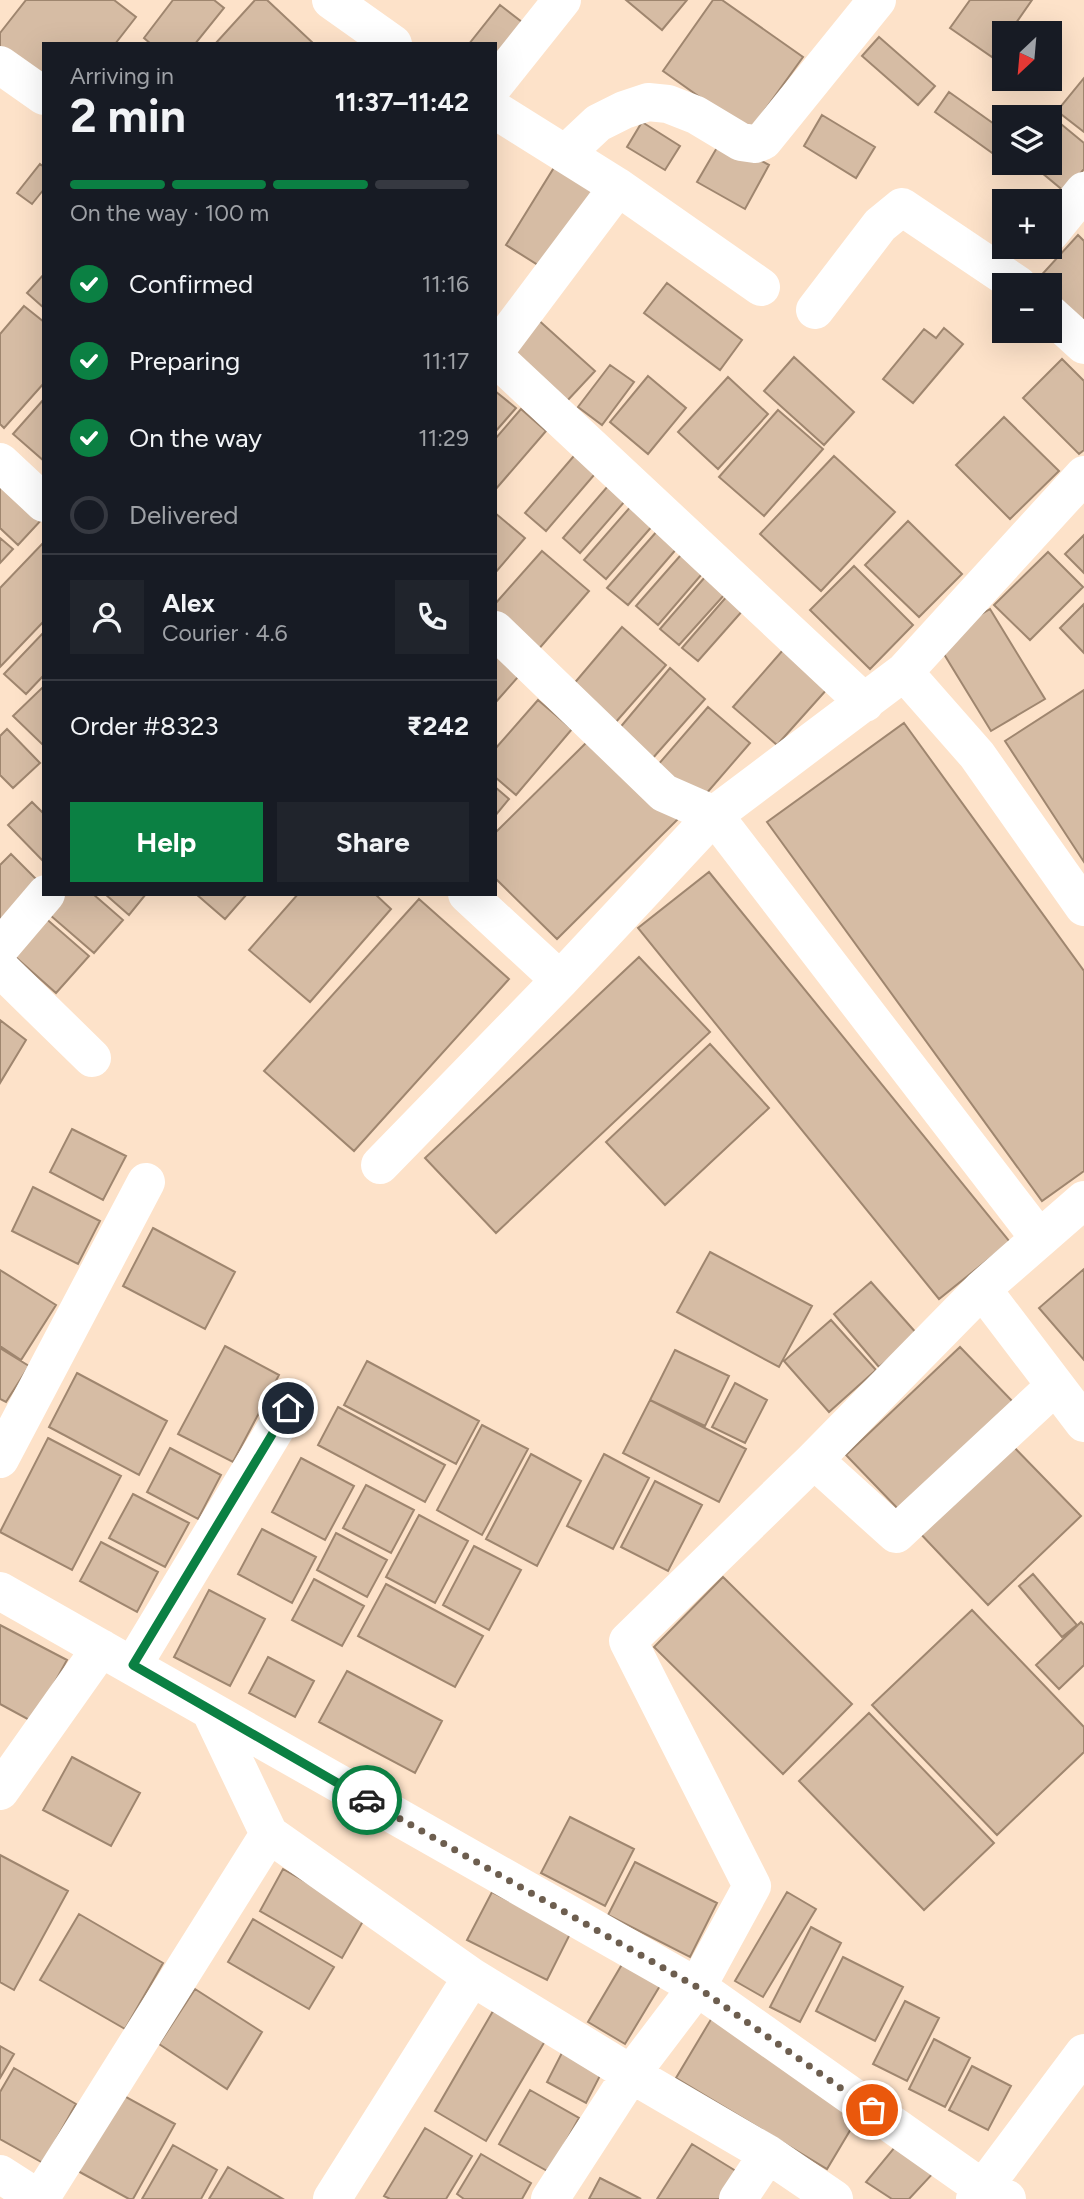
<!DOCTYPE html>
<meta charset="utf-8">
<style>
:root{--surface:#171b24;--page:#20242c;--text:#f1f3f6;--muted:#9ea1a6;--line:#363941;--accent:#0b8043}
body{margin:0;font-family:Figtree,sans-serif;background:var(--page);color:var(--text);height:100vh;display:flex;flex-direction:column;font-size:26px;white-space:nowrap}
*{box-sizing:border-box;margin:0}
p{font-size:23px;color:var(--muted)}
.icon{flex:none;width:38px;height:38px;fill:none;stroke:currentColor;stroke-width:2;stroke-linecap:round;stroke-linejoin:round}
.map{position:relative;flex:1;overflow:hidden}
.drawer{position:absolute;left:42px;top:42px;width:455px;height:854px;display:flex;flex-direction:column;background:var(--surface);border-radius:0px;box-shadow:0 7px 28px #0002}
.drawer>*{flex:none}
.needle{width:46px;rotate:206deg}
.buttons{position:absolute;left:992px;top:21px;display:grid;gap:14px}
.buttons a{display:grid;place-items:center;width:70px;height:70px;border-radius:0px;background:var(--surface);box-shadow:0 7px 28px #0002;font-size:35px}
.pin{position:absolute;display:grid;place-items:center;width:60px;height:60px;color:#fff;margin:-30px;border:4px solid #fff;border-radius:50%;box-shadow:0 2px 7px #0007}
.courier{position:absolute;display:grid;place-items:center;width:70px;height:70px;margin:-35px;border:5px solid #0b8043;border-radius:50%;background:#fff;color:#222;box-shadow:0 2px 9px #0007}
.summary em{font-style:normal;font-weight:700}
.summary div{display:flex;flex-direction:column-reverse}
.summary{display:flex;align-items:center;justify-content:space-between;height:119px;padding:0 28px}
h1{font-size:46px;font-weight:700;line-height:52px}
.bar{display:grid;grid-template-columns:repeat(4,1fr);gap:10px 7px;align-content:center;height:84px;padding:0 28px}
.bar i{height:9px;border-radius:5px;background:var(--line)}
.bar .active{background:var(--accent)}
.bar p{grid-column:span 4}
.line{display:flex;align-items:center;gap:18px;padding:0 28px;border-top:2px solid var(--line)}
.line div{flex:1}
.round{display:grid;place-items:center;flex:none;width:74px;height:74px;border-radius:0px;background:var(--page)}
ol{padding:0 28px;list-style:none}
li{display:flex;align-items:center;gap:21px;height:77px}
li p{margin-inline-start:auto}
li .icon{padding:7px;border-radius:50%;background:var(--accent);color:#fff;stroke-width:4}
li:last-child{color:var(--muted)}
li i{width:38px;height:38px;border:4px solid var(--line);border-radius:50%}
.primary-button{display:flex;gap:14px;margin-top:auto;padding:14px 28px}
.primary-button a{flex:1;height:80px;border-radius:0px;background:var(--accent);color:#fff;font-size:28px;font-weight:700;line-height:80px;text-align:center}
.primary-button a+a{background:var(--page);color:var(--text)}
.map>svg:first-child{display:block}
</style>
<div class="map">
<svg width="1084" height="2199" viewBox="0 0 1084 2199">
<rect width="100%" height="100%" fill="#fde2c9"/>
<path fill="#d6bca4" stroke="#9f866f" stroke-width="2" d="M26 0H114L136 17 115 44H44V81L0 47V33Z
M173 0H214L224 8 195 44H151L144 38Z
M255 0H267L314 44H215Z
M626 0H687L662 30Z
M713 0H722L803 57 749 132 663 71Z
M970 0H1032L1009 33H1004V39L992 57 950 28Z
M500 5 531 29 495 74V44H469Z
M879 37 935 86 918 105 862 56Z
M1084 78V132L1057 111Z
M949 92 1004 131V156L1002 160 935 112Z
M1044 110 1084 143V169L1065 192 1030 163H1050V117H1038Z
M822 115 875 147 856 178 804 146Z
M642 122 680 146 665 170 627 147Z
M722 139 769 165 745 209 697 182Z
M40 164 44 167V189L32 204 17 193Z
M555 166 595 191 546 270 506 245Z
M1078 235 1084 241V322L1050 292V285H1043L1037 280Z
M44 274V308L27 293Z
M667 283 742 340 720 370 644 313Z
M24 306 44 322V383L4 428 0 424V334Z
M535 317 595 371 566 402 507 348Z
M944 328 963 344 913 403 883 379 924 329 936 338Z
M794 357 854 412 824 445 764 391Z
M1062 359 1084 381V450L1079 454 1023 398Z
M610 365 634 382 602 425 578 407Z
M648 376 686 408 648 454 610 422Z
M728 377 768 414 718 469 678 432Z
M495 391 516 408 495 432Z
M44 399V461L13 434Z
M521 409 546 431 495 490V439Z
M778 410 823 449 764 516 719 477Z
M1004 417 1059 471 1010 519 956 465Z
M579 450 600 468 546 531 525 513Z
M834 456 895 512 821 591 760 534Z
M0 470 44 517 18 545 0 528Z
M608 486 625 501 580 553 563 538Z
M632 505 654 524 606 579 584 560Z
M495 513 525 538 495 573Z
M908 521 962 574 919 617 865 565Z
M658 530 678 547 628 605 607 588Z
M1084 535V573L1065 554Z
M0 538 13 549 0 563Z
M44 542V621L0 667V588Z
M687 548 708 567 658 625 636 606Z
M542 551 589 591 537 651 495 615V604Z
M1048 552 1083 587 1030 640 994 605Z
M854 566 913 625 870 669 810 610Z
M705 577 725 594 679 645 660 629Z
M728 595 744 609 698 661 682 648Z
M1084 604V653L1060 628Z
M990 609 1045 699 991 731 936 641Z
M622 627 666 665 615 723 572 686Z
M44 632V675L26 694 4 674Z
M783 650 828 688 777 745 733 707Z
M495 655 526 668 495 703Z
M670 668 705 699 652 759 618 730Z
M44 686V746L13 716Z
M1084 690V862L1005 741Z
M538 700 572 729 516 795 495 777V749Z
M708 707 750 743 699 802 657 766Z
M904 723 1084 971V1171L1042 1201 767 822Z
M7 729 40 763 13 788 0 775V736Z
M594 735 678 819 557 939 495 878V833Z
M495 787 509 799 495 816Z
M32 802 44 814V862L8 825Z
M11 854 44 887 0 935V865Z
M709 872 1010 1242 939 1299 638 928Z
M56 894H93L123 920 94 953 43 909Z
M105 894H146L129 915Z
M196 894H247L225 919Z
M298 894H375L391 909 310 1002 249 950Z
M419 899 509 979 354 1151 264 1071Z
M43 916 89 956 56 993 11 953Z
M639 957 710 1032 496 1233 425 1158Z
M0 1020 26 1040 0 1083Z
M710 1044 769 1108 665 1205 606 1142Z
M72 1129 126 1156 103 1200 50 1172Z
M33 1187 100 1221 78 1264 12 1231Z
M153 1228 235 1272 205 1329 123 1286Z
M710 1252 812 1306 779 1367 677 1312Z
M1084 1269V1360L1039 1308Z
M0 1270 56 1305 21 1360 0 1346Z
M871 1282 918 1335 879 1367 834 1314Z
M831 1320 876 1370 829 1412 784 1361Z
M225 1346 279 1375 233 1462 178 1434Z
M960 1347 1014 1403 901 1512 846 1455Z
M0 1348 29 1366 6 1402 0 1399Z
M675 1350 729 1376 705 1426 650 1400Z
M367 1361 479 1421 456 1464 344 1405Z
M77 1373 167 1421 139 1475 49 1427Z
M735 1383 767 1400 745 1443 712 1427Z
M650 1400 746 1449 719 1502 623 1453Z
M338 1407 445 1465 425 1502 318 1445Z
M482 1425 528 1449 482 1535 437 1510Z
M48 1438 121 1476 72 1570 0 1532Z
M1008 1441 1081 1516 988 1605 916 1529Z
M170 1448 221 1475 198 1519 147 1492Z
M531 1454 581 1481 537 1566 486 1539Z
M604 1454 649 1478 613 1549 567 1526Z
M301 1458 354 1486 325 1540 272 1512Z
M655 1481 702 1505 668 1571 621 1547Z
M366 1485 414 1510 391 1553 343 1528Z
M133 1494 189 1523 165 1567 109 1538Z
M419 1515 468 1541 435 1603 386 1577Z
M262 1529 316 1557 292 1603 238 1574Z
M336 1533 387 1560 367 1597 317 1570Z
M101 1542 158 1572 137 1612 80 1581Z
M474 1546 521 1570 489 1630 443 1605Z
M1033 1574 1077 1625 1062 1637 1019 1586Z
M723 1577 852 1704 783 1774 654 1647Z
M314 1579 364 1606 342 1646 292 1620Z
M386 1584 483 1636 455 1687 358 1636Z
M209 1590 265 1619 230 1686 174 1657Z
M972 1610 1084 1727V1752L997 1835 872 1705Z
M1081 1622 1084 1625V1665L1059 1689 1036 1665Z
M0 1625 67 1660 33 1722 0 1704Z
M268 1657 314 1681 295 1717 249 1693Z
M347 1671 442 1721 415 1773 319 1722Z
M869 1713 994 1843 924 1910 799 1781Z
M72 1757 140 1793 111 1846 43 1810Z
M570 1817 634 1849 605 1906 541 1873Z
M0 1855 68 1891 14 1990 0 1982Z
M635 1862 717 1903 690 1957 608 1915Z
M283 1869 366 1916 342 1958 260 1911Z
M492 1892 571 1932 547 1980 467 1940Z
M787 1892 816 1909 763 1997 735 1981Z
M79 1914 163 1963 125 2029 40 1980Z
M253 1919 334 1967 309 2009 228 1962Z
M811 1927 841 1943 800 2022 770 2007Z
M843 1957 903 1987 875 2041 816 2011Z
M624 1961 661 1984 625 2044 588 2022Z
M195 1989 262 2032 227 2089 159 2044Z
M905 2001 939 2018 907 2081 873 2064Z
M493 2011 545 2041 486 2141 435 2111Z
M713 2016 864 2107 827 2169 676 2078Z
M934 2039 970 2058 945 2107 909 2089Z
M567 2043 606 2064 586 2103 547 2082Z
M0 2046 14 2054 0 2078Z
M972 2066 1011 2086 988 2130 949 2110Z
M14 2068 76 2104 43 2163 0 2139V2092Z
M530 2090 579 2118 549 2172 499 2144Z
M119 2093 175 2124 133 2199H129L76 2170Z
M425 2128 472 2156 446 2199H390L384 2196Z
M899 2142 937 2169 909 2199H892L866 2182Z
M692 2144 744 2176 730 2199H657Z
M173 2145 217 2170 201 2199H142Z
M481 2154 531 2183 522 2199H464L457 2194Z
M228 2167 283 2199H209Z
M600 2178 641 2199H589Z"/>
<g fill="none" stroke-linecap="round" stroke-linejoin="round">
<path stroke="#fff" stroke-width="38" d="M331 0 393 44
M0 65 44 96
M495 84 562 0
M495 110 618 187 761 287
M565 154 598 123 624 110 648 102 668 104 696 115 741 142 755 144 763 141 877 0
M1050 233 1084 191
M815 310 880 225 902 207 1018 285
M1050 314 1084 345
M495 351 618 187
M495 357 865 703
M0 462 44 503
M495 630 664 793 714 815 1039 1238
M904 672 977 755 1084 907
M467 894 560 980
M0 948 46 894
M0 968 92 1058
M380 1165 560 980 714 815 904 672 1084 475
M982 1289 1084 1423
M0 1459 146 1182
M814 1460 896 1534 1055 1386
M0 1591 697 1987 982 2188 1007 2199
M133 1665 288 1408
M211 1712 269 1834 472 1977 631 2074 768 2154 834 2199
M0 1791 101 1648
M0 2174 39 2199
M40 2199 269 1834
M332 2199 472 1977
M550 2199 631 2074 697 1987 752 1886 628 1641 814 1460 982 1289 1084 1200
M738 2199 768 2154
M975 2199 1084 2053"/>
</g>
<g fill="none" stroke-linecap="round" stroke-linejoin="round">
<path stroke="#6d5e4f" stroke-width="7" stroke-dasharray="0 12.6" d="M367 1800 697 1987 872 2110"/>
<path stroke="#0b8043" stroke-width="9" d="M288 1408 133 1665 367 1800"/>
</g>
</svg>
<div class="buttons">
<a><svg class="needle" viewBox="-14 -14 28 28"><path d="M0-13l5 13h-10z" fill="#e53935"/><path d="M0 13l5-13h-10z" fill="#9ea1a6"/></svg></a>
<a><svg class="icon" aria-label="layers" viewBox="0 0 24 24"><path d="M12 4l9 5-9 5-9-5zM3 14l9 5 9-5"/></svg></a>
<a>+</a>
<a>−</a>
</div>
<div class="pin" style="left:872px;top:2110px;background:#ea580c"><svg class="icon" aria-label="bag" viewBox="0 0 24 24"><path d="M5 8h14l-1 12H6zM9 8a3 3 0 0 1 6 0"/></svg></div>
<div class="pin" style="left:288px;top:1408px;background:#1f2937"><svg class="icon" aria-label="home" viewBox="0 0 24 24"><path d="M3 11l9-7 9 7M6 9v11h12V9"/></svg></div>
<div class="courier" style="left:367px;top:1800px"><svg class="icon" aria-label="car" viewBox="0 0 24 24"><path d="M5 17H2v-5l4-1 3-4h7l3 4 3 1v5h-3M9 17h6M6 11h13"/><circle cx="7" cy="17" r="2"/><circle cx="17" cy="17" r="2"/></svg></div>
<section class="drawer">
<div class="summary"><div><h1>2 min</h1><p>Arriving in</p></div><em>11:37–11:42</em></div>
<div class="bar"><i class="active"></i><i class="active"></i><i class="active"></i><i></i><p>On the way · 100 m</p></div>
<ol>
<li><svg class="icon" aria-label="check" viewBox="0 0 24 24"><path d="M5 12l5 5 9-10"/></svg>Confirmed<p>11:16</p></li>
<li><svg class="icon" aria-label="check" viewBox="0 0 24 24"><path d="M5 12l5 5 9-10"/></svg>Preparing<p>11:17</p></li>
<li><svg class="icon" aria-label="check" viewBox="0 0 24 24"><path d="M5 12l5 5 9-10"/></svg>On the way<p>11:29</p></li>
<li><i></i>Delivered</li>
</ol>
<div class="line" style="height:126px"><a class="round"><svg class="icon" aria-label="person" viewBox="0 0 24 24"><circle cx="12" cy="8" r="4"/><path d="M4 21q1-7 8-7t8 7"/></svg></a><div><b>Alex</b><p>Courier · 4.6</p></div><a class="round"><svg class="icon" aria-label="phone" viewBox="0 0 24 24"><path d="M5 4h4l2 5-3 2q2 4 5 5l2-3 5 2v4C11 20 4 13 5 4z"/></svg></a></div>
<div class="line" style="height:91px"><div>Order #8323</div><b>₹242</b></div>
<div class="primary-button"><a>Help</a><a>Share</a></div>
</section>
</div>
